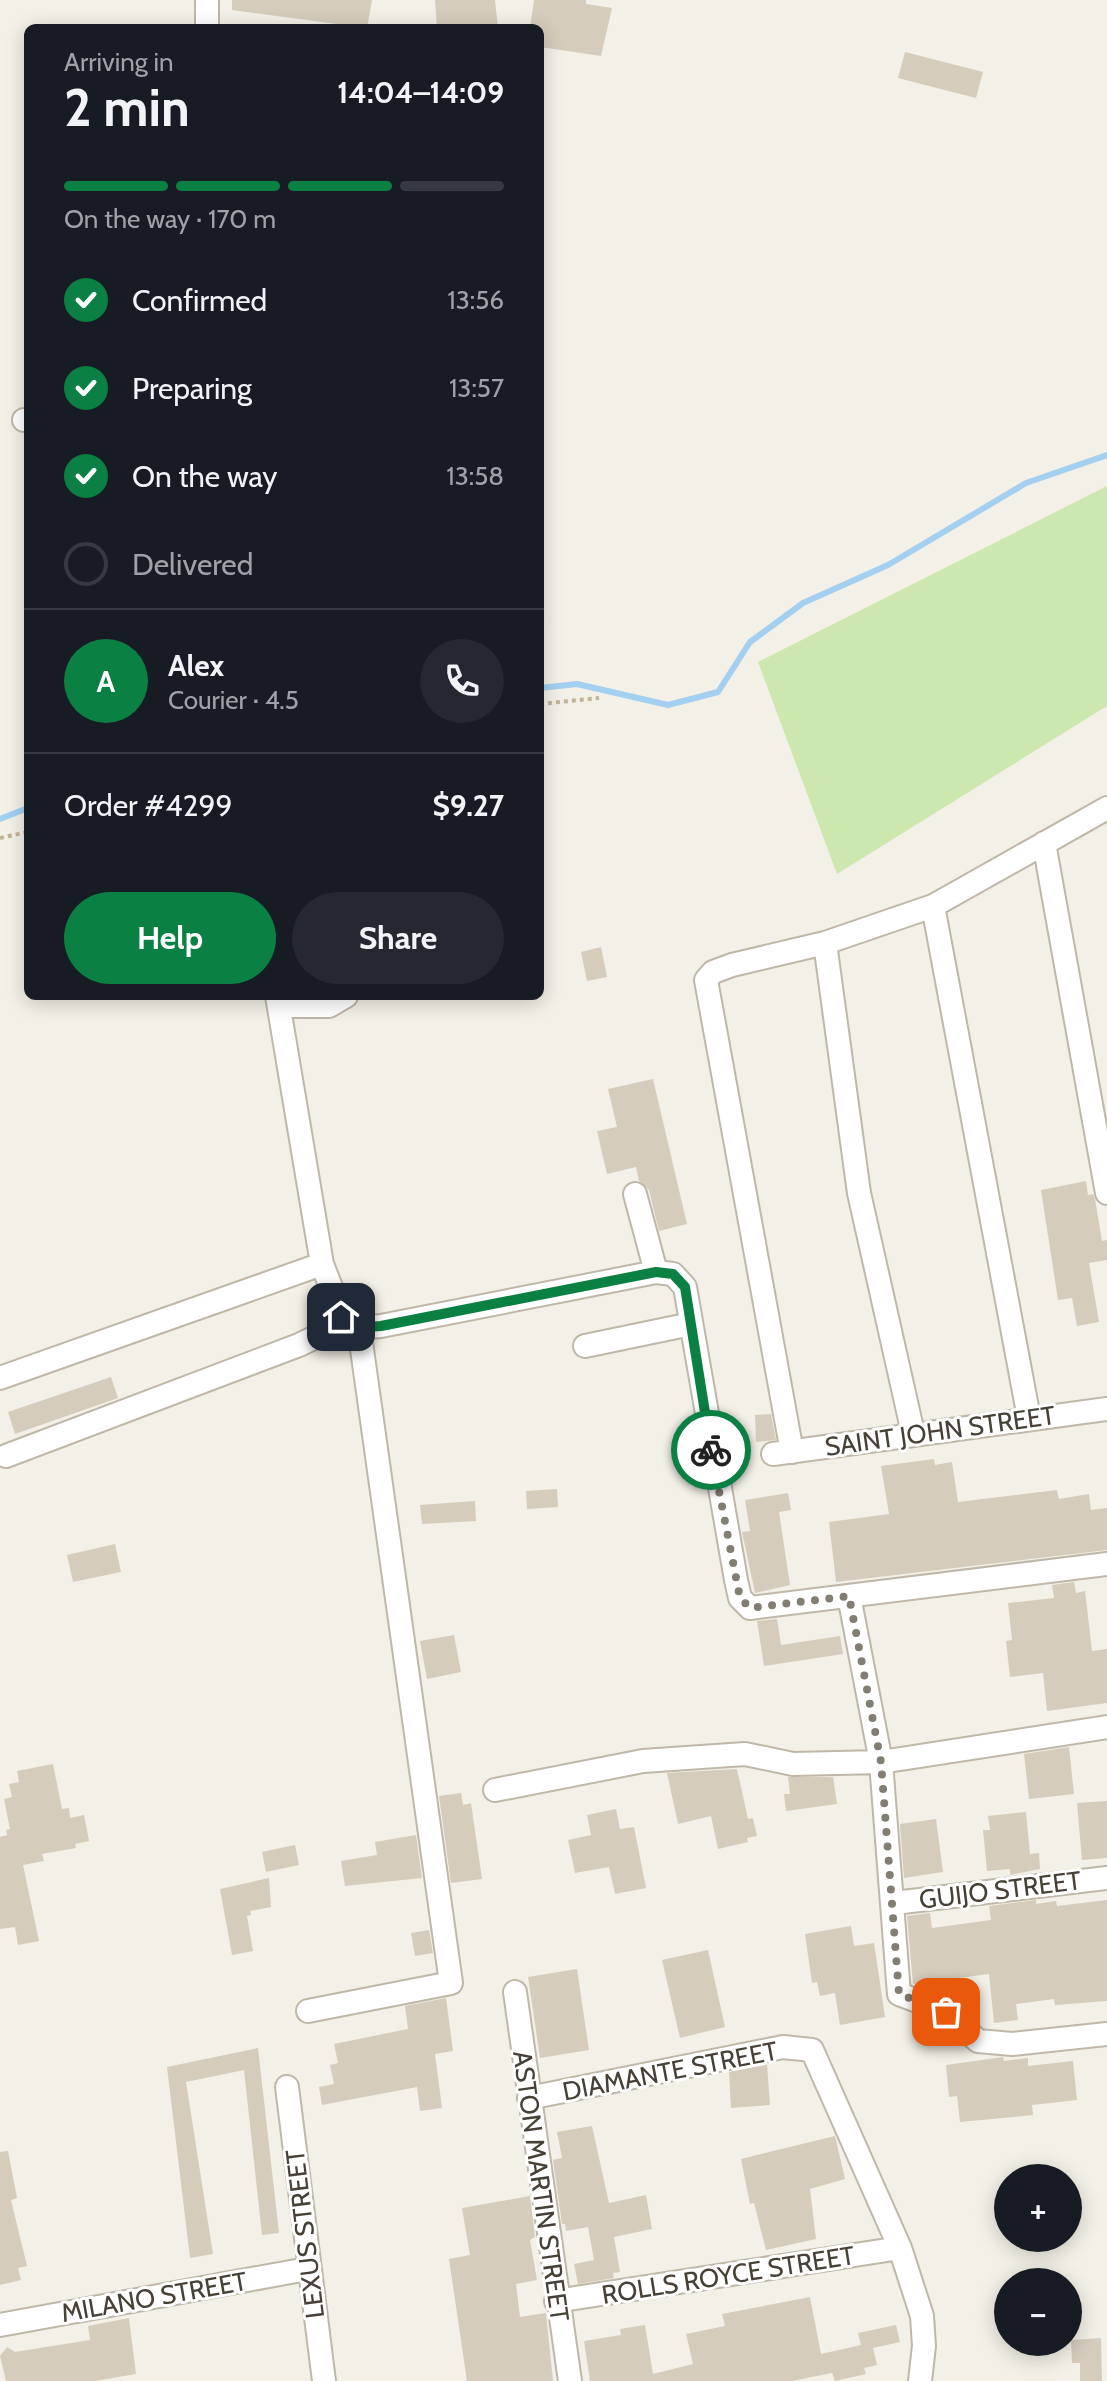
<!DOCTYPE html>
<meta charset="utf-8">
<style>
:root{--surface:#171b24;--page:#242831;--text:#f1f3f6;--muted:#9ea1a6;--line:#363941;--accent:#0b8043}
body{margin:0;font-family:Cabin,sans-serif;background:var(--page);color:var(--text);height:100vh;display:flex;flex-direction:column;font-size:30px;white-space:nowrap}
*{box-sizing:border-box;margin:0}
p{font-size:26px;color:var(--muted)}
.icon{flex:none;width:44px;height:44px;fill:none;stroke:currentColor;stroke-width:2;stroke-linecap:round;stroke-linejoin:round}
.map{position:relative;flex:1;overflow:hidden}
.side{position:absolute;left:24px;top:24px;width:520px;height:976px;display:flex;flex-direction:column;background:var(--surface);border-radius:12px;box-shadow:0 4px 20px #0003}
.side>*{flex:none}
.buttons{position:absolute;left:994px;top:2164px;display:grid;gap:16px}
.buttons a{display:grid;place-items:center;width:88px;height:88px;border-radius:50%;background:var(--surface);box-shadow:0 4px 20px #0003;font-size:40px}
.pin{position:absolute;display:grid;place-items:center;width:68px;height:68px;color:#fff;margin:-34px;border-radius:16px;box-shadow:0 4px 12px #0006}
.courier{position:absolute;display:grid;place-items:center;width:80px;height:80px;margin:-40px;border:6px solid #0b8043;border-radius:50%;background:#fff;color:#222;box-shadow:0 2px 10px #0007}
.headline em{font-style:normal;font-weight:800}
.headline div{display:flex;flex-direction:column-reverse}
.headline{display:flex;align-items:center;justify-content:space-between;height:136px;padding:0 40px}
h1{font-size:52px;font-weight:800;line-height:60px}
.bar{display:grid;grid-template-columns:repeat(4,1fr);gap:12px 8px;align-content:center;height:96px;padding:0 40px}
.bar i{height:10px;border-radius:6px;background:var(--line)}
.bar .selected{background:var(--accent)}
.bar p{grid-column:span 4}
.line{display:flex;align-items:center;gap:20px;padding:0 40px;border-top:2px solid var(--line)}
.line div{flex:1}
.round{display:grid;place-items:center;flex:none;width:84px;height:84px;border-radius:42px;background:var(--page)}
ol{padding:0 40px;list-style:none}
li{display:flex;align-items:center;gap:24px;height:88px}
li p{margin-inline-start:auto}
li .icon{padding:8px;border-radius:50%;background:var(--accent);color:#fff;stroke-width:4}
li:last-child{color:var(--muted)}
li i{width:44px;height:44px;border:4px solid var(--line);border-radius:50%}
.button{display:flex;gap:16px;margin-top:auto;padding:16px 40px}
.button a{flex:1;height:92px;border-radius:48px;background:var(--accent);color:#fff;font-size:32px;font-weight:800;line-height:92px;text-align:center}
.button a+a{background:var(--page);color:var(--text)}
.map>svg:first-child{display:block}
</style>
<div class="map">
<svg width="1107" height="2381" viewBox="0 0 1107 2381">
<rect width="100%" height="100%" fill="#f3f0e7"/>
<path fill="#cde8af" d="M1107 486V706L837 874 758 662Z"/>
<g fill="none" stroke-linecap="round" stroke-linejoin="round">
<path stroke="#a3cff1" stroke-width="6" d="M540 688 577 684 668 705 718 692 750 642 803 603 888 565 1026 483 1107 455
M0 819 28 808"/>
</g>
<path fill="#d5ccbc" d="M232 0H372L367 28 232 10Z
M435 0H495L498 28H437Z
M534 0H586V4L612 8 601 56 540 47V28H530Z
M905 52 983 72 976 98 898 78Z
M601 947 607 977 587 981 581 952Z
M653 1079 687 1224 659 1231 649 1190 639 1181 636 1167 607 1174 597 1131 617 1127 608 1089Z
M1086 1181 1088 1195 1093 1194 1095 1199 1102 1241 1107 1240V1260L1089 1263 1099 1322 1077 1326 1072 1298 1058 1300 1041 1190Z
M111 1377 118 1398 15 1434 8 1412Z
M771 1414 776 1440 756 1442 755 1415Z
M934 1459 935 1465 952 1462 958 1502 1057 1490 1059 1499 1089 1494 1091 1510 1107 1508V1550L836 1582 829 1522 889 1514 881 1466Z
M557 1489 558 1507 527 1509 526 1491Z
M788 1493 791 1510 779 1512 790 1585 755 1593 742 1532 750 1531 745 1500Z
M475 1501 476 1521 422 1524 420 1505Z
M115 1544 121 1572 73 1582 67 1555Z
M1074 1582 1076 1593 1085 1591 1092 1651 1107 1649V1703L1047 1711 1043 1673 1010 1677 1006 1641 1012 1640 1008 1603 1054 1598 1052 1585Z
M777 1619 781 1645 840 1636 843 1654 764 1666 757 1621Z
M454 1635 461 1672 427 1679 420 1641Z
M1069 1747 1074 1794 1029 1799 1024 1754Z
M53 1764 62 1809 69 1808 70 1818 84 1815 89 1841 75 1844 76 1848 42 1854 44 1861 23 1865 39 1941 18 1945 15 1927 0 1929V1837L7 1835 6 1830 10 1829 4 1799 12 1797 9 1784 19 1782 17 1771Z
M737 1769 748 1819 753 1818 757 1836 747 1838 748 1842 718 1849 711 1816 678 1824 667 1773Z
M788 1777H833L837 1804 786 1811 784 1794H790Z
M461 1793 463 1805 471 1803 482 1879 451 1883 439 1796Z
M1107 1801V1858L1082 1860 1077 1803Z
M616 1809 620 1829 634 1827 646 1888 615 1894 609 1867 575 1873 568 1840 591 1835 587 1815Z
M1026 1812 1030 1854 1039 1853 1040 1869 1010 1875V1869L987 1871 983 1830H990L988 1816Z
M936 1819 943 1872 904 1878 900 1824Z
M416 1835 422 1878 345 1886 341 1861 377 1855 375 1842Z
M295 1845 299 1865 266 1872 262 1852Z
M269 1878 271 1907 250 1911 251 1915 247 1916 253 1951 232 1955 220 1889Z
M1036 1900V1904L1056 1901 1057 1906 1107 1900V2001L1055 2005 1054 1999 1016 2004 1018 2020 994 2023 989 1974 913 1984 907 1916 930 1913 932 1928 991 1920 989 1906Z
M851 1926 854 1946 874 1943 885 2017 840 2025 835 1993 820 1996 817 1982 812 1983 805 1934Z
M429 1930 433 1953 415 1956 411 1933Z
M708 1950 725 2027 680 2038 662 1960Z
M577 1969 589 2050 540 2058 528 1977Z
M446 1998 453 2051 435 2054 442 2108 420 2111 417 2087 322 2105 319 2087 334 2084 330 2065 338 2063 334 2044 408 2029 405 2006Z
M258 2048 279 2233 262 2235 244 2070 186 2082 213 2254 190 2258 167 2067Z
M1003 2057 1004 2061 1028 2058V2066L1073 2061 1077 2100 1032 2105 1033 2115 960 2122 957 2096 949 2097 946 2065Z
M767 2064 770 2105 731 2108 729 2072Z
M592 2126 609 2203 646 2195 652 2229 614 2237 620 2272 613 2273 614 2278 578 2284 574 2264 594 2260 588 2227 566 2231 565 2224H562L553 2160 562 2158 557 2132Z
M835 2136 845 2179 810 2189 816 2239 766 2250 754 2203 750 2204 741 2159Z
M8 2151 17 2198 11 2200 27 2266 18 2268 21 2280 0 2285V2152Z
M530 2196 535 2237 530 2240 537 2280 516 2284 520 2317 546 2313 553 2381H467L449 2259 470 2255 462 2208Z
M810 2297 821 2354 861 2345 858 2333 896 2325 900 2342 873 2348 877 2365 864 2368 866 2374 835 2381 832 2373 792 2381H590L584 2341 621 2335 620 2329 645 2325 653 2374 693 2364 686 2334 725 2326 722 2314Z
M129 2318 136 2374 95 2381H6L0 2356 7 2347 15 2352 90 2340 88 2326Z
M1101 2338 1102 2381H1080V2363H1072L1071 2340Z"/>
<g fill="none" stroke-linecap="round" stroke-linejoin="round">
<g stroke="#bfb8a9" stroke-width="26">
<path id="minor" d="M207 0V28
M24 420H28
M1044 843 1107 1193
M933 906 1029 1418
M825 943 859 1193 913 1433
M277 996 322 1264 345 1323 352 1328 381 1326 656 1272 673 1274 685 1287 736 1580 740 1598 750 1608 1107 1564
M279 1006H329L346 996
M635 1194 656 1272
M585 1346 691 1324
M0 1378 322 1264
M792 1452 706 980 713 972 732 965 825 943 933 906 1107 808
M773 1454 1107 1409
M6 1456 299 1345 345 1323
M849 1596 881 1762 899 1994 946 2012 978 2041 1012 2044 1107 2034
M495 1790 643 1761 745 1754 793 1764 881 1762 1107 1727
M894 1903 1107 1878
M515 1992 570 2381
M308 2011 451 1983 359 1328
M287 2087 324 2381
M529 2098 783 2047 812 2050 900 2248 922 2316 924 2346 920 2381
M556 2301 900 2248
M0 2325 307 2269"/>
</g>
<path stroke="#c1b49a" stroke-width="4" stroke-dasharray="4 4" stroke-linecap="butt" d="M540 620 547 624
M540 704 599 698
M0 838 28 832"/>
<use href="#minor" stroke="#fff" stroke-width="22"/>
</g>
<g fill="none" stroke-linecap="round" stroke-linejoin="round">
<path stroke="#837e74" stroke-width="8" stroke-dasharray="0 14.4" d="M711 1450 740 1598 750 1608 849 1596 881 1762 899 1994 946 2012"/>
<path stroke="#0b8043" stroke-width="10" d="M341 1317 352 1328 381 1326 656 1272 673 1274 685 1287 711 1450"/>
</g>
<g text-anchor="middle" stroke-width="6" stroke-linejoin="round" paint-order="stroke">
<g font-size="26" fill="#474036" stroke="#fff">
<text transform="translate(940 1431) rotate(-8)" y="9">SAINT JOHN STREET</text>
<text transform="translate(1000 1890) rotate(-7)" y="9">GUIJO STREET</text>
<text transform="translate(670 2071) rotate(-11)" y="9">DIAMANTE STREET</text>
<text transform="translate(541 2186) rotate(82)" y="9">ASTON MARTIN STREET</text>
<text transform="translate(305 2234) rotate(-97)" y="9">LEXUS STREET</text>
<text transform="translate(728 2275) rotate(-9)" y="9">ROLLS ROYCE STREET</text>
<text transform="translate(154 2297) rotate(-10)" y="9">MILANO STREET</text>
</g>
</g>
</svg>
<div class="buttons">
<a>+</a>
<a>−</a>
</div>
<div class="pin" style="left:946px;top:2012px;background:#ea580c"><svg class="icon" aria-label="bag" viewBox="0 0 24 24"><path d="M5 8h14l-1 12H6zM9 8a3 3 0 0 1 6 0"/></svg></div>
<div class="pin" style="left:341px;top:1317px;background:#1f2937"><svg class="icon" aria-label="home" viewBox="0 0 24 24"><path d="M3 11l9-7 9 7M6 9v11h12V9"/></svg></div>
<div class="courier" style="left:711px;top:1450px"><svg class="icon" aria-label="bike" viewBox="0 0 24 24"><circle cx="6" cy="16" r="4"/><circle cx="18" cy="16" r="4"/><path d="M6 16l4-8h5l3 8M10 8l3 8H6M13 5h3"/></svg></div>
<section class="side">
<div class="headline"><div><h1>2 min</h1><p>Arriving in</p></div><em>14:04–14:09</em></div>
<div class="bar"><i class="selected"></i><i class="selected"></i><i class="selected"></i><i></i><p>On the way · 170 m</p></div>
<ol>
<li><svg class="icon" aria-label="check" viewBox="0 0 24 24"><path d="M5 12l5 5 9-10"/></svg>Confirmed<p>13:56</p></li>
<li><svg class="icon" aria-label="check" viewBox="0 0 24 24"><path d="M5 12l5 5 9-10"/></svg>Preparing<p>13:57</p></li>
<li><svg class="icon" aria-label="check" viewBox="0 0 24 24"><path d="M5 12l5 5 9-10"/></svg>On the way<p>13:58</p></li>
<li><i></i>Delivered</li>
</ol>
<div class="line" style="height:144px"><b class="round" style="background:var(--accent);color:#fff">A</b><div><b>Alex</b><p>Courier · 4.5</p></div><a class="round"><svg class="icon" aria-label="phone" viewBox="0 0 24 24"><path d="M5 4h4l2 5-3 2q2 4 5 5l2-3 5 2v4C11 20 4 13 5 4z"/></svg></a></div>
<div class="line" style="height:104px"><div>Order #4299</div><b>$9.27</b></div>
<div class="button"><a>Help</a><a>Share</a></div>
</section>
</div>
